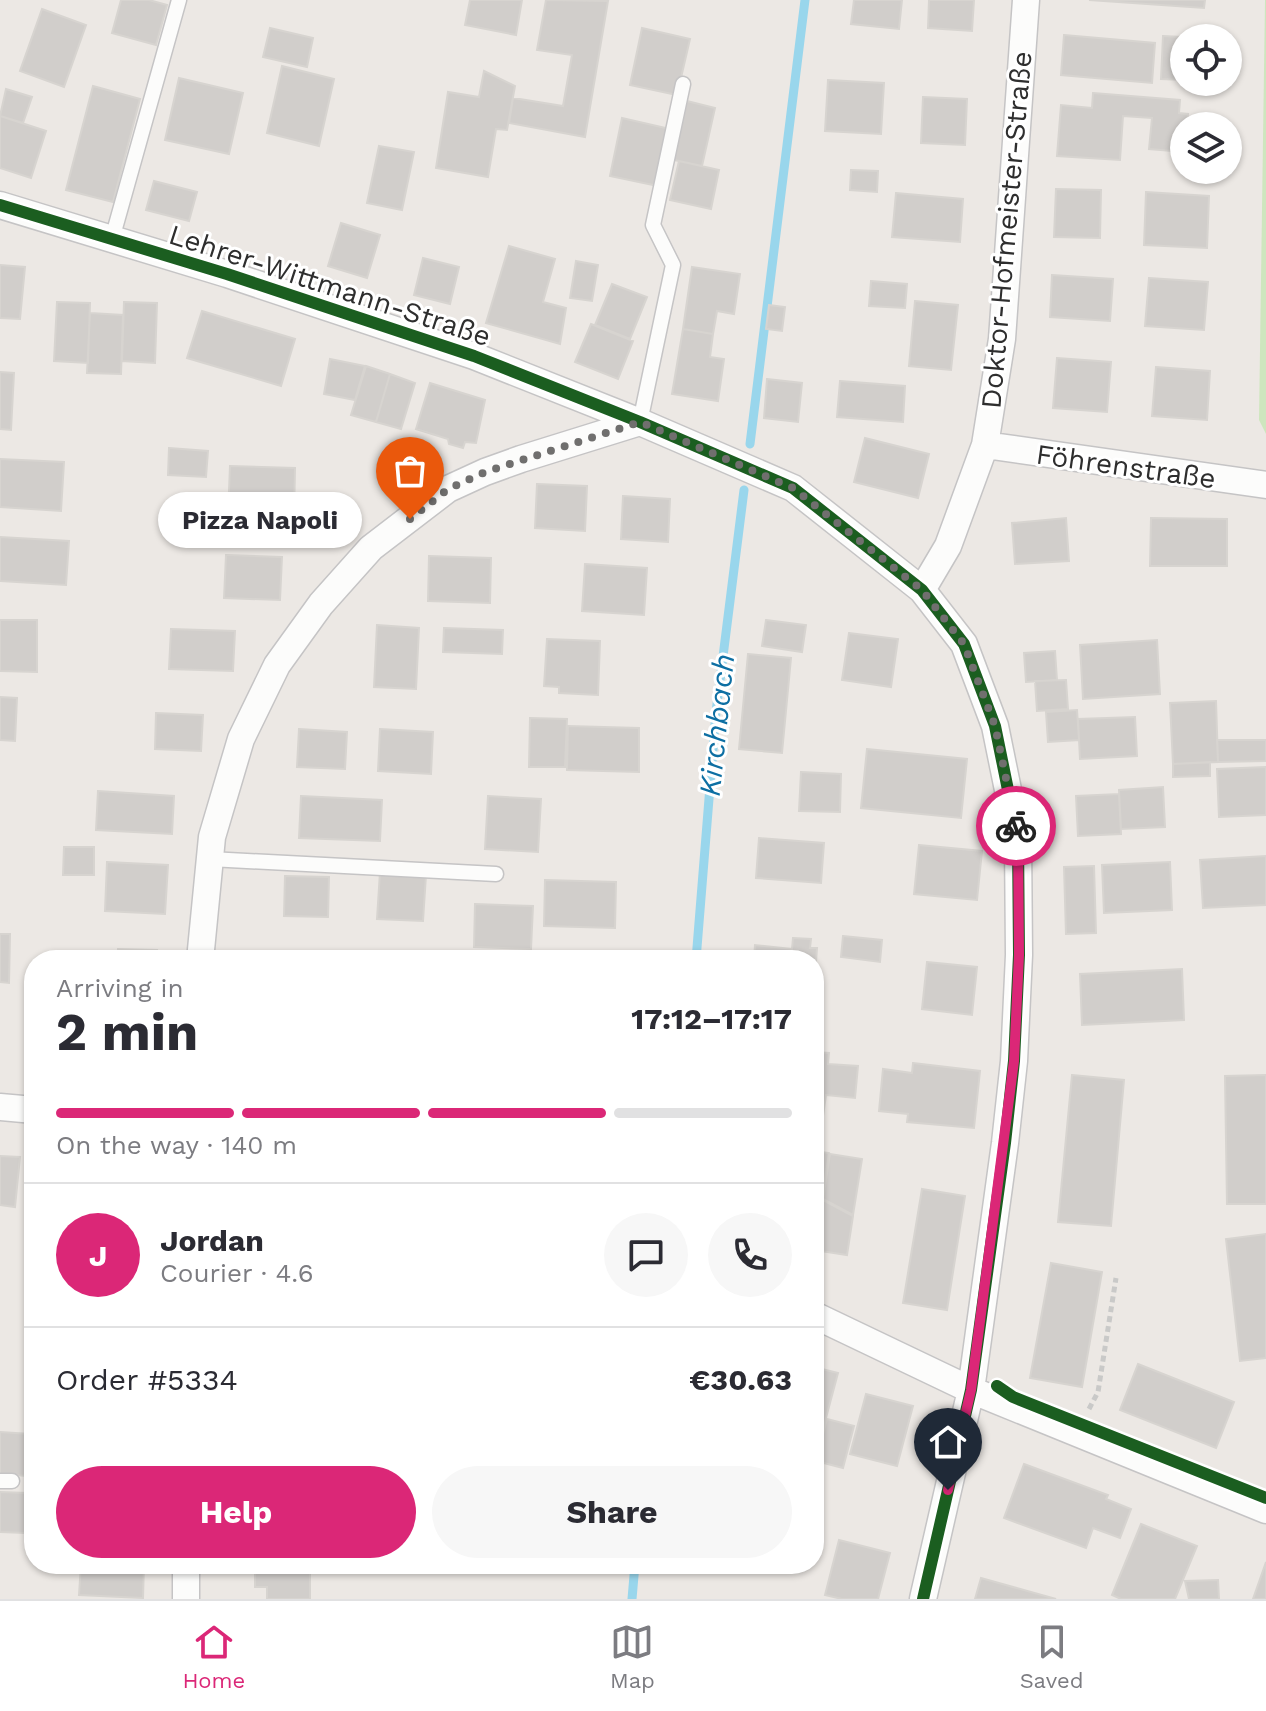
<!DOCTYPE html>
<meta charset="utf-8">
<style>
:root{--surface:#fff;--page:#f7f7f7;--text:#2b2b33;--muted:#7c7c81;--line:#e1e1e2;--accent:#db2777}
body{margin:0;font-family:"Work Sans",sans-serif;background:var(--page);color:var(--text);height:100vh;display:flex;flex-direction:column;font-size:30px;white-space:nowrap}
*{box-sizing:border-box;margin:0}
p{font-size:26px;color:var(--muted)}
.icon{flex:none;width:44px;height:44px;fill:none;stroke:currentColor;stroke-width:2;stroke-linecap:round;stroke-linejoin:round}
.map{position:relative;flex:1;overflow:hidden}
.drawer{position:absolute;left:24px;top:950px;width:800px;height:624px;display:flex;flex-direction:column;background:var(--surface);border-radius:32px;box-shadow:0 2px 6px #0004}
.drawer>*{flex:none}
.fabs{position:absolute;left:1170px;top:24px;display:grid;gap:16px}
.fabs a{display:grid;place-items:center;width:72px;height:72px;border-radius:50%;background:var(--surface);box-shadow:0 2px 6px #0004;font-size:40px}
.pin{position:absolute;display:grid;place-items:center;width:68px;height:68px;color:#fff;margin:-82px -34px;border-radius:50% 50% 50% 0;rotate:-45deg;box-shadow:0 0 8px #0007}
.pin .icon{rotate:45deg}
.courier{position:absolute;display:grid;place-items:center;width:80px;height:80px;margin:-40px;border:6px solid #db2777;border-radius:50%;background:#fff;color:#222;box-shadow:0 2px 10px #0007}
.bubble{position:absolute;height:56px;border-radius:28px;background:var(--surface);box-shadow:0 2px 6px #0004;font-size:26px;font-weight:700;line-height:56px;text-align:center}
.headline em{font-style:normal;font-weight:700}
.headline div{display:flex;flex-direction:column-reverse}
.headline{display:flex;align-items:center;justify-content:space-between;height:136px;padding:0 32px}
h1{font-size:52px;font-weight:700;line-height:60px}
.bar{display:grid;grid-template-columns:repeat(4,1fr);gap:12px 8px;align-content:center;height:96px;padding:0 32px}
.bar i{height:10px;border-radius:6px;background:var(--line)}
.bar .on{background:var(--accent)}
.bar p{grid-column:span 4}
.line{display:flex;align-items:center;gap:20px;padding:0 32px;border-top:2px solid var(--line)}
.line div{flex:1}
.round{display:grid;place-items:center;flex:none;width:84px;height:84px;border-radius:42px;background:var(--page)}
.cta{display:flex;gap:16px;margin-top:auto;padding:16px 32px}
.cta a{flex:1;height:92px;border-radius:48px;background:var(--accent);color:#fff;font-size:32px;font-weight:700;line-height:92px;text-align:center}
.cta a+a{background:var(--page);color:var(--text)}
.tab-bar{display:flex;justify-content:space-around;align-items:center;height:112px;border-top:2px solid var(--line);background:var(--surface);font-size:22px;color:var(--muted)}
.tab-bar a{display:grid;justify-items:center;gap:4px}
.tab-bar .on{color:var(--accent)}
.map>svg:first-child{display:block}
</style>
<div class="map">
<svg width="1266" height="1599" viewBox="0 0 1266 1599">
<rect width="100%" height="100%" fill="#ece8e4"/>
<path fill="#cee6be" d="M1265 0H1266V434L1259 420Z"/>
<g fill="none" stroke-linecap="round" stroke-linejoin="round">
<path stroke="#99d6ec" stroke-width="9" d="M750 444 805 0
M696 960 716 712 744 490
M632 1599 635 1564"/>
</g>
<path fill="#d1cecb" stroke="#d7d4d0" stroke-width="2" d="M121 0H149L167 5 156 45 112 33Z
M470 0H522L516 35 465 25Z
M546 0 608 1 585 137 509 123 513 98 563 106 572 55 537 50Z
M854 0H902L899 29 851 24Z
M929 0H974L972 31 928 28Z
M1089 0H1205L1204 8Z
M42 9 86 25 64 87 20 71Z
M270 28 313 38 307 67 263 57Z
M642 28 690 39 677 95 630 85Z
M1064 35 1155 43 1152 83 1061 75Z
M1163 36 1203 38H1184V80L1161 79Z
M282 66 334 79 319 146 267 133Z
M484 71 515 86 507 130 496 129 488 177 436 168 448 92 479 97Z
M179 78 243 93 229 154 165 140Z
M828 80 884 83 881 134 825 131Z
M93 86 140 99 113 202 66 190Z
M6 89 32 97 23 123 0 116Z
M1093 93 1180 100 1179 113 1188 114 1187 126H1184V152L1149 149 1152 118 1123 116 1120 160 1057 156 1061 105 1092 108Z
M923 97 967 99 965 145 921 143Z
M687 101 715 108 702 166 674 160Z
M0 116 46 131 31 178 0 168Z
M622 118 670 129 658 186 610 176Z
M379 146 414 152 402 210 367 203Z
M679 161 719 170 711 209 670 200Z
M851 170 878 171 877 192 850 190Z
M154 181 197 192 189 221 146 210Z
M1056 189 1101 190 1100 238 1054 237Z
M1146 192 1209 196 1207 248 1144 245Z
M896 193 963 199 960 242 892 237Z
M341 223 380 235 367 278 328 266Z
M509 246 555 259 543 302 566 308 560 344 486 323Z
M423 258 459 267 450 304 414 295Z
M576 261 598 265 592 301 570 298Z
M0 265 25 267 20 319 0 318Z
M692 267 740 274 734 314 717 311 713 334 683 329Z
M1052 275 1113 279 1110 321 1050 317Z
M1149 278 1208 282 1204 330 1145 326Z
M871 281 907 284 905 308 869 306Z
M612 284 647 297 630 339 595 325Z
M915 301 958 305 951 370 909 366Z
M57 302 90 303 88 363 54 361Z
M124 302 157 303 155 363 122 361Z
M769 305 785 307 782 331 766 329Z
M202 311 295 339 281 386 187 358Z
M90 313 123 315 121 374 87 373Z
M591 324 633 341 618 379 575 362Z
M683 329 713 334 710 357 724 359 718 401 672 394Z
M1057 358 1111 362 1107 412 1053 408Z
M330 359 365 366 355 400 324 394Z
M366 366 390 374 376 422 351 415Z
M1156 367 1210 371 1207 420 1152 416Z
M0 372 14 373 11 430 0 429Z
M390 374 415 383 401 429 376 422Z
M767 379 802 383 798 422 764 418Z
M840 381 905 386 903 422 837 417Z
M430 383 485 400 476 443 465 442 463 448 449 444 448 439 416 429Z
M865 438 929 454 918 498 854 482Z
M169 448 208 451 206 477 168 475Z
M0 459 64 462 61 511 0 507Z
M230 466 295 468 294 518 228 515Z
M537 484 587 486 585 531 535 528Z
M623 496 670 499 668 542 621 539Z
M1066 518 1069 561 1015 564 1012 523Z
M1151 518 1227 519V566H1150Z
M0 537 69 541 66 585 0 581Z
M226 555 282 557 280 600 224 598Z
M429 556 491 558 490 603 428 601Z
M585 564 647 568 644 615 582 611Z
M0 620H37V672L0 671Z
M766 620 806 625 802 652 762 646Z
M377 625 419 628 416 689 374 687Z
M444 628 503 630 502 654 443 652Z
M171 629 235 631 233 671 169 669Z
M849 633 898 639 891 687 842 680Z
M547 639 600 641 598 695 559 693V687L544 686Z
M1157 640 1160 694 1083 699 1080 645Z
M1055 651 1057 680 1026 682 1024 653Z
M748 654 791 658 782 753 739 749Z
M1066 680 1068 709 1037 711 1035 681Z
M0 697 17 698 15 741 0 740Z
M1216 701 1218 762 1173 764 1170 703Z
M1077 710 1079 740 1048 742 1046 712Z
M156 713 203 715 201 751 155 749Z
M1135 717 1137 756 1080 759 1078 719Z
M530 718 567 719 565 767H529Z
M568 726 639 728V772L567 770Z
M299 729 347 732 345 769 297 767Z
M380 729 433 732 431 774 378 771Z
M1217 740H1266V761L1218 762Z
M867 749 967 759 961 818 861 808Z
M1210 762V776L1173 777V764Z
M1266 767V815L1219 817 1217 769Z
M801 772 841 774 840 812 799 811Z
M1163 787 1165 827 1121 829 1119 790Z
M98 791 174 796 172 834 96 830Z
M1119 794 1121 834 1078 836 1076 796Z
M301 796 382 800 380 841 299 838Z
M488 796 541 799 538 852 485 849Z
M759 838 824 843 821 883 756 878Z
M919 845 982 851 977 900 914 894Z
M64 847H94V875H63Z
M1266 856V905L1203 908 1200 860Z
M107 862 168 865 165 914 105 911Z
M1170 862 1172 910 1104 913 1102 865Z
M1094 866 1096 933 1066 934 1064 867Z
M380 872 426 875 423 921 377 919Z
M285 876 329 877 328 917 284 916Z
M545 880 616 882 615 928 544 926Z
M475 904 533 906 531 949 474 947Z
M0 934H10L9 983 0 982Z
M843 936 882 940 880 962 841 957Z
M793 938 811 939 810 948H817L814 991V960H754L755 945 792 949Z
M118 949 157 950 156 960H118Z
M247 951 312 955V960H246Z
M927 962 977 967 972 1015 922 1009Z
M1182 969 1184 1020 1082 1025 1080 974Z
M814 1052 829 1053 828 1064 858 1066 855 1098 826 1095 823 1116 814 1115Z
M913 1063 980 1071 974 1128 907 1122 908 1114 879 1111 883 1069 912 1073Z
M1072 1075 1124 1080 1111 1226 1058 1222Z
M1266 1075V1204H1227L1225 1076Z
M814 1151 829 1153 823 1191 814 1190Z
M830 1154 862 1159 853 1215 823 1199Z
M0 1156 20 1157 15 1207 0 1205Z
M922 1189 965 1196 947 1310 903 1303Z
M823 1200 853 1216 847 1255 814 1250Z
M1266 1234V1358L1240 1361 1226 1239Z
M1051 1263 1102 1272 1082 1387 1030 1378Z
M1138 1364 1234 1402 1216 1448 1120 1410Z
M814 1367 838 1373 822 1433 814 1431Z
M866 1394 913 1406 897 1466 850 1454Z
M827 1419 854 1426 843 1468 816 1461Z
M0 1432 30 1434 27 1476 0 1474Z
M1024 1464 1108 1495 1106 1499 1131 1509 1120 1538 1093 1528 1086 1548 1004 1518Z
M0 1492 27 1493 25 1533 0 1532Z
M1141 1524 1197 1546 1175 1599H1121L1112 1595Z
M839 1540 890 1553 878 1599H842L825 1595Z
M1266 1562V1599H1253Z
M81 1564H144L143 1598 79 1595Z
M255 1564H310V1599H267V1587H255Z
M981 1578 1056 1599H975Z
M1218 1580 1219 1599H1189L1185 1581Z"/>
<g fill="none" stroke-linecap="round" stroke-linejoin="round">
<g stroke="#c5c4c5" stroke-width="17">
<path id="lane" d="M112 239 179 0
M640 422 673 265 653 225 683 84
M210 859 496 874
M0 1481H12"/>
</g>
<g stroke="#c5c4c5" stroke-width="29">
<path id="street" d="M0 205 227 274 474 356 640 422 793 488 922 590 964 644 995 726 1018 839 1019 955 1014 1061 1005 1143 971 1390 923 1599
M985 445 1266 485
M922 590 948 546 985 445 1002 339 1026 0
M200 960 212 837 241 739 277 665 321 604 371 548 448 489 485 472 521 459 640 422
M0 1107 34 1110
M814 1315 971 1390 1266 1510
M186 1564V1599"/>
</g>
<path stroke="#c9c9c8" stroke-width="5" stroke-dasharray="6 4" stroke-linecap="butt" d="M1089 1409 1098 1392 1116 1278"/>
<use href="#lane" stroke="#fcfcfb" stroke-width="14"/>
<use href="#street" stroke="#fcfcfb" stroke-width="26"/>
<g stroke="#fff" stroke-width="17">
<path id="cycleway" d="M0 205 227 274 474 356 640 422 793 488 922 590 964 644 995 726 1018 839 1019 955 1014 1061 1005 1143 971 1390 923 1599
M997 1386 1013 1397 1266 1498"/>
</g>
<use href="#cycleway" stroke="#1b5e20" stroke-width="12"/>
</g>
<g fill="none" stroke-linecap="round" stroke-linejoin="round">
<path stroke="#706f6e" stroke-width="8" stroke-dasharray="0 14.4" d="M410 519 448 489 485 472 640 422 793 488 922 590 964 644 995 726 1016 826"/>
<path stroke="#db2777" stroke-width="10" d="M948 1490 971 1390 1014 1061 1019 955 1018 839 1016 826"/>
</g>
<g text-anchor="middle" stroke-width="6" stroke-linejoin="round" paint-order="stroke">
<g font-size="28" fill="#2e2e2e" stroke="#fff">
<text transform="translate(1006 230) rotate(-85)" y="10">Doktor-Hofmeister-Straße</text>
<text transform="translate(330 285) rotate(18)" y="10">Lehrer-Wittmann-Straße</text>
<text transform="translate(1126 466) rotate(8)" y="10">Föhrenstraße</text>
</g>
<g font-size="30" font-style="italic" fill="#0d6fa3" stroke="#fff">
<text transform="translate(717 725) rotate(-84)" y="10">Kirchbach</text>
</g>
</g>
</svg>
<div class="fabs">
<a><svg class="icon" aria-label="locate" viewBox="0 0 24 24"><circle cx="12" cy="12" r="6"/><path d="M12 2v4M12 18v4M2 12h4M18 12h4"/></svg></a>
<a><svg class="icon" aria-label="layers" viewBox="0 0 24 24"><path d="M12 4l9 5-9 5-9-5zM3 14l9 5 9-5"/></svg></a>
</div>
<div class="pin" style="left:410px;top:519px;background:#ea580c"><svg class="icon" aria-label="bag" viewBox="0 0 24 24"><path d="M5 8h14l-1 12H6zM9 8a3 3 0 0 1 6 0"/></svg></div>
<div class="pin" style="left:948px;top:1490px;background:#1f2937"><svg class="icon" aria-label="home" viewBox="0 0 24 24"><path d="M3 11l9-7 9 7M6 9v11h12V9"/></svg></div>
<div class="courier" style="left:1016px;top:826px"><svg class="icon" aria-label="bike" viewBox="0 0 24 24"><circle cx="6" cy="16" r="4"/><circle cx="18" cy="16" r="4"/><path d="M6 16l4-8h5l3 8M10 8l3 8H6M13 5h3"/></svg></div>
<div class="bubble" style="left:158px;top:492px;width:204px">Pizza Napoli</div>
<section class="drawer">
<div class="headline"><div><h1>2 min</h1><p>Arriving in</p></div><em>17:12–17:17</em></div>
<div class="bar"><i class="on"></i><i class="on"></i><i class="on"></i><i></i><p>On the way · 140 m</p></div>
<div class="line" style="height:144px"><b class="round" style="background:var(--accent);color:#fff">J</b><div><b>Jordan</b><p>Courier · 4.6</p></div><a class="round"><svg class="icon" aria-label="chat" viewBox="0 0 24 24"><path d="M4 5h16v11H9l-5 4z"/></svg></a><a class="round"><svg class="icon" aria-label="phone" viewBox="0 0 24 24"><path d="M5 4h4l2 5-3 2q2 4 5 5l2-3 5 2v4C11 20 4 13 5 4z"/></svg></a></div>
<div class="line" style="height:104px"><div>Order #5334</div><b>€30.63</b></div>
<div class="cta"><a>Help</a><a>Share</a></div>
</section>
</div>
<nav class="tab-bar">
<a class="on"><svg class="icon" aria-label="home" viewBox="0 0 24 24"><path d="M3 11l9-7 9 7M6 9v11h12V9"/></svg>Home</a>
<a><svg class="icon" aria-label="map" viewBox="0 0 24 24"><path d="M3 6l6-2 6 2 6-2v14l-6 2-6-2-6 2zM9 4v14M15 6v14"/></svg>Map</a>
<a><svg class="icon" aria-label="saved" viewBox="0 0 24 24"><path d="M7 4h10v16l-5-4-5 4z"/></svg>Saved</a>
</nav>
